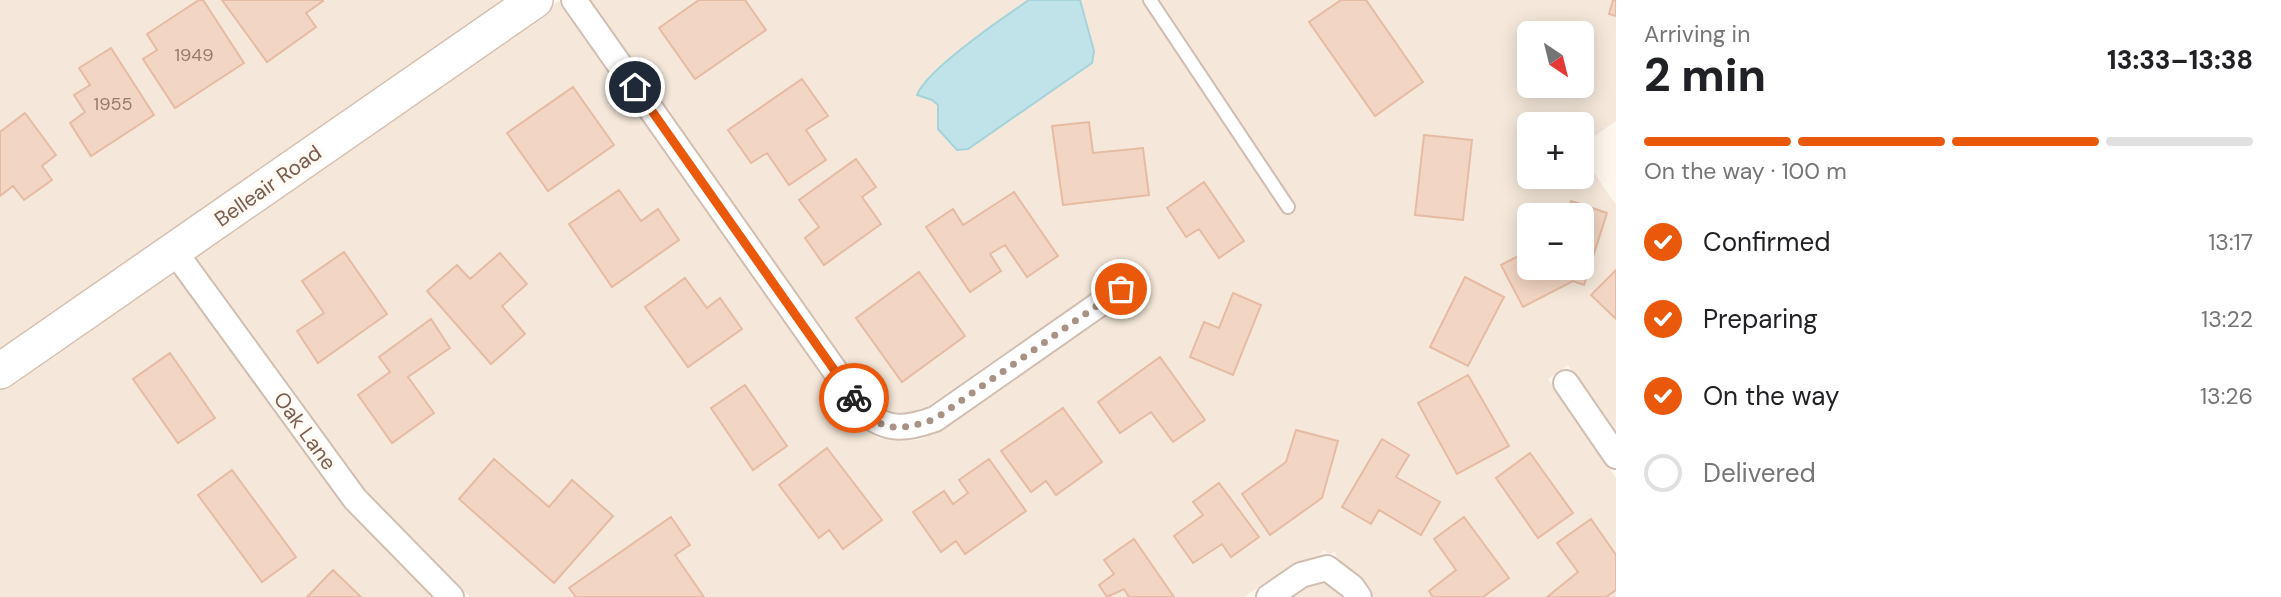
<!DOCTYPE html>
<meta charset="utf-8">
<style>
:root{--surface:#fff;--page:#f2f2f2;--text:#202124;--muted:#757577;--line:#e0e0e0;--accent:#ea580c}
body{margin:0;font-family:"DM Sans",sans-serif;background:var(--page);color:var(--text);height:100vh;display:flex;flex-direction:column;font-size:26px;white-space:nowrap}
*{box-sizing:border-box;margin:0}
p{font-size:23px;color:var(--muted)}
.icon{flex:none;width:38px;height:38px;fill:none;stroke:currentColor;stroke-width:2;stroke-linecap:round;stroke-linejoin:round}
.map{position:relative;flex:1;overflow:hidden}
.panel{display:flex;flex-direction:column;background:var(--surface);width:665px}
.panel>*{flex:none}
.needle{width:46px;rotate:145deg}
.controls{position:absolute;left:1517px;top:21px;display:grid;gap:14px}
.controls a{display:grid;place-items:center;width:77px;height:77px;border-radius:10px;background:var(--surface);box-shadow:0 4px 18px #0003;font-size:35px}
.pin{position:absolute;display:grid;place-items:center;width:60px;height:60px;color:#fff;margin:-30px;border:4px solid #fff;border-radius:50%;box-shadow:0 2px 7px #0007}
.courier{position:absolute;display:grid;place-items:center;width:70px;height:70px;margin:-35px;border:5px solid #ea580c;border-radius:50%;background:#fff;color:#222;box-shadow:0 2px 9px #0007}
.head em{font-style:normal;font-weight:800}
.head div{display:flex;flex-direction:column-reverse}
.head{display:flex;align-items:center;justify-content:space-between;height:119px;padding:0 28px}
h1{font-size:46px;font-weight:800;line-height:52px}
.bar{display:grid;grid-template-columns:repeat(4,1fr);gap:10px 7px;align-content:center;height:84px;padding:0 28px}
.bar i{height:9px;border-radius:5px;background:var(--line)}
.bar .current{background:var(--accent)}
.bar p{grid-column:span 4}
ol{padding:0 28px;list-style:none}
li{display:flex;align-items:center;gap:21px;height:77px}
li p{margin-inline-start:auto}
li .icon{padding:7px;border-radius:50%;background:var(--accent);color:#fff;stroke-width:4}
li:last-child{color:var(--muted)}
li i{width:38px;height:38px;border:4px solid var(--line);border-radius:50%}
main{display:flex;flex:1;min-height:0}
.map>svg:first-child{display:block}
</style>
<main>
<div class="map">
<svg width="1616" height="597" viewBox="0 0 1616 597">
<rect width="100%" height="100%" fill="#fdf6ec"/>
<path fill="#f5e8da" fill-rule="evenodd" d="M0 0H510L0 354Z
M589 0H1616V121L1586 142 1584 158 1616 205V434L1568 365 1548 379 1616 478V597H1375L1362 580 1338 561 1335 552 1329 554 1323 550 1319 556 1293 564 1244 597H470L365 491 193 256 559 1 854 420 878 438 894 441 918 440 943 430 1139 294 1123 271 928 406 908 413 883 412 873 403ZM1530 33H1582V86H1530ZM1530 124H1582V177H1530ZM1530 215H1582V268H1530Z
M173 270 345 507 432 597H0V388Z
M1326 583 1344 597H1294L1307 588Z"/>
<path fill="#bfe3e8" stroke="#a5d3da" stroke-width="2" d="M1029 0H1080L1094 51 1092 63 968 149 957 150 938 129V105L932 100 917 95C927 69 1004 17 1029 0Z"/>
<path fill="#f3d5c3" stroke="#e6bba3" stroke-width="2" d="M199 0H203L244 63 175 108 143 59 157 50 147 34Z
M222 0H322L323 1 306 13 316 27 267 62Z
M699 0H745L766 30 695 79 659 28Z
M1341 0H1366L1423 82 1375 116 1309 22Z
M1613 0H1616V16L1609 14Z
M111 48 154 115 91 156 70 123 85 112 74 95 90 85 79 68Z
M802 79 828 116 806 130 826 160 789 185 767 153 751 163 728 130Z
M573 87 614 145 548 191 507 133Z
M25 113 56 155 42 166 52 180 24 200 13 186 0 196V132Z
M1089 122 1093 153 1143 148 1149 195 1063 205 1052 126Z
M1424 135 1472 140 1463 220 1415 215Z
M856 159 876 187 862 197 881 224 824 265 805 238 819 227 799 200Z
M1204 182 1244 241 1219 258 1199 229 1186 237 1167 208Z
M619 190 641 221 658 209 679 240 612 287 569 224Z
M1014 192 1058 256 1027 277 1005 245 990 254 1001 271 970 292 926 227 953 209 963 225Z
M1571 201 1607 213 1584 285 1573 281 1523 307 1501 265 1530 250V268H1582V215H1566Z
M344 252 387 314 318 363 297 331 324 313 302 281Z
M500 253 527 284 502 306 525 334 491 364 427 291 457 265 470 279Z
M1616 270V319L1591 295Z
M919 272 965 336 902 382 856 318Z
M1465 277 1504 297 1468 366 1430 347Z
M685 278 707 308 720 298 742 329 688 367 645 307Z
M1233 293 1261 305 1233 375 1190 357 1204 322 1219 328Z
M431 319 450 348 408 377 434 413 392 443 358 395 390 372 379 357Z
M170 353 215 418 178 443 133 379Z
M1160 357 1205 420 1173 442 1151 412 1120 433 1098 402Z
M1468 375 1509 446 1457 474 1418 403Z
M745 385 787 446 753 470 711 408Z
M1063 408 1102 462 1056 495 1046 481 1031 492 1001 451Z
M1296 430 1338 441 1322 498 1270 535 1242 494 1286 462Z
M1382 439 1409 455 1396 477 1440 502 1421 535 1379 510 1371 524 1342 507Z
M827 448 882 520 843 549 829 530 819 538 779 485Z
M1530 453 1573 513 1538 538 1496 478Z
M494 459 549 507 572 480 613 516 554 583 459 499Z
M989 459 1026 511 965 554 956 541 941 552 913 512 944 491 953 504 968 493 959 480Z
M232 470 296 557 262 582 198 495Z
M1219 483 1259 537 1231 557 1222 544 1193 563 1174 536 1203 515 1193 502Z
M671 517 690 545 675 555 704 597H576L569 588Z
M1464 517 1509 578 1483 597H1433L1429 591 1456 570 1434 539Z
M1591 519 1616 555V590L1606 597H1547L1578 572 1557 543Z
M1134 539 1174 597H1129L1124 589 1107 597 1099 585 1114 574 1104 560Z
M333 570 361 597H307Z"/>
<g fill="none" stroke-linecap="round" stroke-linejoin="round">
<g stroke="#d1beb0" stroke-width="16">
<path id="lane" d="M1150 0 1288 207"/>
</g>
<g stroke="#d1beb0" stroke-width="28">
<path id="street" d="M574 0 864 412C888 432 907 429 935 419L1121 289
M175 252 355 499 451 597
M1566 383 1616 456
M1269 597 1301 575 1327 568 1352 587 1359 597"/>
</g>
<g stroke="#d6c0b0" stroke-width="38">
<path id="secondary" d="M0 371 535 0"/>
</g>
<use href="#lane" stroke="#fff" stroke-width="12"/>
<use href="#street" stroke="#fff" stroke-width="24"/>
<use href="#secondary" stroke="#fff" stroke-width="35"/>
</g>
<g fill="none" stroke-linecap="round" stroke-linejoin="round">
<path stroke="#a89285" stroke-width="7" stroke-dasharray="0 12.6" d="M854 398C878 433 897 432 935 419L1121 289"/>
<path stroke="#ea580c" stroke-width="9" d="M635 87 854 398"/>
</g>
<g text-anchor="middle" stroke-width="7" stroke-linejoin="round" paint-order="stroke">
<g font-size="18" fill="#987a6a">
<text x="194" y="61">1949</text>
<text x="113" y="110">1955</text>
</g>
<g font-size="21" fill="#7a5c4d" stroke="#fffaf3">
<text transform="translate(268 186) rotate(-35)" y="7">Belleair Road</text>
<text transform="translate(305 431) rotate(54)" y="7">Oak Lane</text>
</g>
</g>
</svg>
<div class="controls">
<a><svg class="needle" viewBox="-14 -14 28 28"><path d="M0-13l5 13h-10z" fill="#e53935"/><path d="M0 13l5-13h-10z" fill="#757577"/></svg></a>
<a>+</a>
<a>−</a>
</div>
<div class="pin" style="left:1121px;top:289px;background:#ea580c"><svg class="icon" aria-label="bag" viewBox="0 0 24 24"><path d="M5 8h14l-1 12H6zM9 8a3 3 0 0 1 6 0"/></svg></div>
<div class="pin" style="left:635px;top:87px;background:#1f2937"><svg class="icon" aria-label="home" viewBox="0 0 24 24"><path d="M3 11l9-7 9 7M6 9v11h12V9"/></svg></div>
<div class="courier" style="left:854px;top:398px"><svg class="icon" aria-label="bike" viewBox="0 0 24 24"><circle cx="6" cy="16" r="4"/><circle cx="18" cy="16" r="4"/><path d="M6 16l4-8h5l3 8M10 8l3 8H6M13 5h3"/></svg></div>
</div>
<section class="panel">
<div class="head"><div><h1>2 min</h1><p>Arriving in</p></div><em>13:33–13:38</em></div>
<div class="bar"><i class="current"></i><i class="current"></i><i class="current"></i><i></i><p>On the way · 100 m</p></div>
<ol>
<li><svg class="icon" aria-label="check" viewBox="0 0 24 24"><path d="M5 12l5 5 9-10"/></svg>Confirmed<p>13:17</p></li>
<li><svg class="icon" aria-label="check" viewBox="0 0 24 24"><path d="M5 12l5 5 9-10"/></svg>Preparing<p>13:22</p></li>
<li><svg class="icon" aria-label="check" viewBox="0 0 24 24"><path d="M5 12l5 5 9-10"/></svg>On the way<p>13:26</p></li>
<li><i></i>Delivered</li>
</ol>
</section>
</main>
